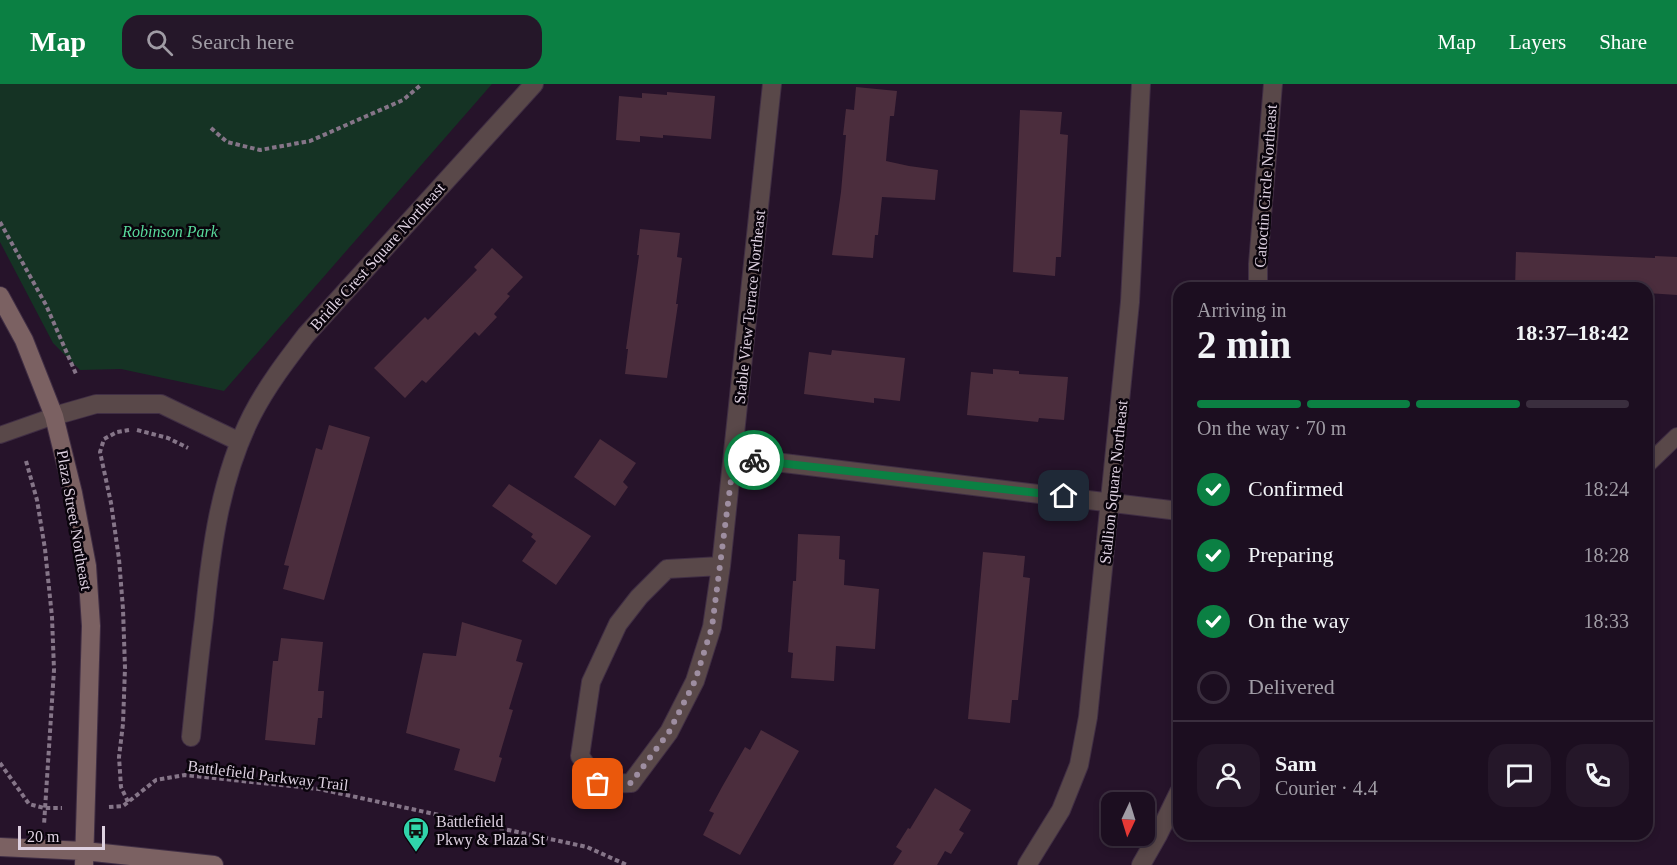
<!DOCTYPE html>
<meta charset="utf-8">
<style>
:root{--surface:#1c0e20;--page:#251729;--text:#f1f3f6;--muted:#a09ca5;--line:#3a2e3e;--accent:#0b8043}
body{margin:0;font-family:"Times New Roman",serif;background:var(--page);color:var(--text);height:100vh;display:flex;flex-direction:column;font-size:22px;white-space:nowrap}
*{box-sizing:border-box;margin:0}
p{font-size:20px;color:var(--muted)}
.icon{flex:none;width:33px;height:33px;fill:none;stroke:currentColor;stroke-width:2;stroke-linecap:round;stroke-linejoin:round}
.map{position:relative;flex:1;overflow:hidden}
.side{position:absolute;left:1173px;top:198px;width:480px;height:558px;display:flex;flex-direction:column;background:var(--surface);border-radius:18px;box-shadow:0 3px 9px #0003,0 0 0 2px var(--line)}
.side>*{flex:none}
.needle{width:39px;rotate:184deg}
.buttons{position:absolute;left:1101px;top:708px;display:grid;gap:12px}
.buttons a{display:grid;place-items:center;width:54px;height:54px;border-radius:12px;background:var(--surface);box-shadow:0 3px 9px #0003,0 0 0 2px var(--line);font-size:30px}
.scale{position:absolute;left:18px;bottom:15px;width:87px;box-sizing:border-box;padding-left:6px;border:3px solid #ded1e1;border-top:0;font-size:16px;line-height:21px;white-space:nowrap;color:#ded1e1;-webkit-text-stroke:4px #0a040c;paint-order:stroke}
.pin{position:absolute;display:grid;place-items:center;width:51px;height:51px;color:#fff;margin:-26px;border-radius:12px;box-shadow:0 3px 9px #0006}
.courier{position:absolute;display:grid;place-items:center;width:60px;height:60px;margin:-30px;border:4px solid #0b8043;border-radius:50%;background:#fff;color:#222;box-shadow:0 2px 8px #0007}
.overview em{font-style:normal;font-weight:700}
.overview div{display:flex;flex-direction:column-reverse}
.overview{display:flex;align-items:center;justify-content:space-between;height:102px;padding:0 24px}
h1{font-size:39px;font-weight:700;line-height:45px}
.bar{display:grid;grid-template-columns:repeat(4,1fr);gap:9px 6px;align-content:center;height:72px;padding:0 24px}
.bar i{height:8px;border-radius:4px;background:var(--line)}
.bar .current{background:var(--accent)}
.bar p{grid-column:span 4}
.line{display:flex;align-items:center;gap:15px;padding:0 24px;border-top:2px solid var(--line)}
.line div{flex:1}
.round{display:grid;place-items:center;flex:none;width:63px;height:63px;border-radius:18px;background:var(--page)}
ol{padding:0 24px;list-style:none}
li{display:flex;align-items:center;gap:18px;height:66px}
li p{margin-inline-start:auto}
li .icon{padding:6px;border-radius:50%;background:var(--accent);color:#fff;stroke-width:4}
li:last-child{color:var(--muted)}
li i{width:33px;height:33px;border:3px solid var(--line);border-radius:50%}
header{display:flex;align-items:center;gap:36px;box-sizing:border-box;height:84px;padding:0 30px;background:var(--accent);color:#fff}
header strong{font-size:28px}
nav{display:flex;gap:33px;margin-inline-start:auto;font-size:21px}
.search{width:420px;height:54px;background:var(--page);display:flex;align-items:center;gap:15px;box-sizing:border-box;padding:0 21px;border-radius:18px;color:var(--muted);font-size:22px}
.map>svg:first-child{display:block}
</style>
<header>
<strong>Map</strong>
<div class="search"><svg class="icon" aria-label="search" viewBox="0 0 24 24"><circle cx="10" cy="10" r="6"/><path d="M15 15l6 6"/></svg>Search here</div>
<nav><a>Map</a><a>Layers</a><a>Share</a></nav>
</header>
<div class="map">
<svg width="1677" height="781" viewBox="0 0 1677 781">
<rect width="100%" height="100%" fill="#26132a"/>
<path fill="#153324" d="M0 0H492L224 307 121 285 80 286 53 259 0 158Z"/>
<path fill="#4b2d3d" d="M856 3 897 7 894 32H890L886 77 909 82 938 86 935 116 882 113 878 151H875L873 174 832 171 841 108 846 51H843L846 25 854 26Z
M667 8 715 12 711 55 663 51V54L640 52V58L616 56 619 12 642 14V9L667 11Z
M1020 26 1062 28 1060 50 1068 51 1061 173H1056L1055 192 1013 188Z
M640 145 680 149 677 173 682 174 676 220H678L667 294 625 290 628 265H626L639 171H637Z
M492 164 523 193 507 210 510 212 494 230 497 233 479 252 475 248 426 299 422 296 405 314 374 284 425 233 428 236 477 186 474 183Z
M1516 168 1655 174V172L1677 173V211L1647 209V204H1515Z
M832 266 905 274 900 317 874 314V319L804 310 809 268 831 271Z
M993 285 1019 287V290L1068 293 1064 336 1039 334 1038 338 967 331 971 288 993 290Z
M329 341 370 353 324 516 283 505 289 482 284 481 316 364 322 366Z
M600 355 636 379 623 398 628 403 615 422 574 393Z
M509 400 591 452 556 501 522 477 536 457 531 453 533 450 492 422Z
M798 450 840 452 839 475 845 476 844 501 879 505 875 565 836 562 834 597 791 594 793 569 788 568 793 497H796Z
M983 468 1025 472 1023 493 1030 494 1018 616H1012L1010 639 968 635Z
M462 538 522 556 516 577 523 579 509 625 513 626 499 673 502 674 495 698 454 686 460 665 406 649 423 569 456 572Z
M281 554 323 558 318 607H324L322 634H318L315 661 265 656 273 577H278Z
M761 646 799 667 740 771 703 751 714 729 709 727 722 703 745 663 750 666Z
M935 704 971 726 959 746 964 749 951 770 945 767 937 781H893L902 767 896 763 908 744 910 745Z"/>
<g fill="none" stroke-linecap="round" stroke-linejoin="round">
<g stroke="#402e44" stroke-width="18">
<path id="service" d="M0 351 54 332
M1647 381 1677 352"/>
</g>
<g stroke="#402e44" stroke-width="20">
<path id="minor" d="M54 332 96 320H161L240 358
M734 373 1179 427
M721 482 712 543 695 597 669 648 631 699 599 700 580 672 591 598 618 540 639 513 667 485Z
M721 482 772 0
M191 653C195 614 199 574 204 535 211 465 220 394 252 331 267 302 286 277 306 251L534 0
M1027 781 1061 726 1079 681 1088 633 1130 218 1141 0"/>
</g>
<g stroke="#402e44" stroke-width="20">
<path id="tertiary" d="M1258 204V180L1273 0
M1141 781 1158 751 1179 708"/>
</g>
<g stroke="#402e44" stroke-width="20">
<path id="secondary" d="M0 212 24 256 54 332 73 409 87 482 91 542 84 781
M0 763 84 767 214 781"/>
</g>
<path stroke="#857588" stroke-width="4" stroke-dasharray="4.5 3" stroke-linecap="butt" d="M211 44 227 58 260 66 310 57 403 16 422 0
M0 138 46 221 76 290
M137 346 168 354 188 364
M26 377 37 416 45 465 52 533 54 586 44 741
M0 679 29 720 44 724H62
M128 718 121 703 119 673 123 640 125 584 123 525 119 475 111 419 100 368 104 355 117 348 129 346
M109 723 123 722 156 696 185 691 319 705 587 763 627 781"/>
<use href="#service" stroke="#594849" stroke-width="16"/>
<use href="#minor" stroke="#594849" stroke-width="18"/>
<use href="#tertiary" stroke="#594849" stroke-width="18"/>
<use href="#secondary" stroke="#7b6162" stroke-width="18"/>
</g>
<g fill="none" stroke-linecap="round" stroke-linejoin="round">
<path stroke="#9e8ea1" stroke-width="6" stroke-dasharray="0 10.8" d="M598 700 631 699 669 648 695 597 712 543 734 373 754 376"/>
<path stroke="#0b8043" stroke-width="8" d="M754 376 1064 412"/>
</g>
<defs>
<g id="bus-pin" transform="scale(1.35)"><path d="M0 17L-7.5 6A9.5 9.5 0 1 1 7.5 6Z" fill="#30d4aa" stroke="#0a040c"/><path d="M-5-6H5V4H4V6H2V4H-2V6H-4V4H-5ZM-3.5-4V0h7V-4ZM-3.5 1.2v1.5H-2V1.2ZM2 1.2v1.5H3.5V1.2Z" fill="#111"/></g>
</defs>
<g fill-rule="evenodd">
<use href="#bus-pin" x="416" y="746"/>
</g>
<g text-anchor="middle" stroke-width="5" stroke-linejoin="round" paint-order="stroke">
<g font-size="16" fill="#ded1e1" stroke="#0a040c">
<text transform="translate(1265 102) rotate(-86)" y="6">Catoctin Circle Northeast</text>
<text transform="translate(377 172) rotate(-48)" y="6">Bridle Crest Square Northeast</text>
<text transform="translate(749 223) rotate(-84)" y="6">Stable View Terrace Northeast</text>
<text transform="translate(1113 398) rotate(-84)" y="6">Stallion Square Northeast</text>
<text transform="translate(75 436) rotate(80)" y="6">Plaza Street Northeast</text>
<text transform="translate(268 691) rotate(7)" y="6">Battlefield Parkway Trail</text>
</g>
<g font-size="16" font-style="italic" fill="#58db9c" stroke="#0a040c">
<text x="170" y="153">Robinson Park</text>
</g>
<g font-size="16" fill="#ded1e1" stroke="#0a040c" text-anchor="start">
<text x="436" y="743">Battlefield<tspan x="436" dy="18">Pkwy &amp; Plaza St</tspan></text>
</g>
</g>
</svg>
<div class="buttons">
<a><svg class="needle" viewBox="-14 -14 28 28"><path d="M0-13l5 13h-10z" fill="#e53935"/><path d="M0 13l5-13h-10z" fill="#a09ca5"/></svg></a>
</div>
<div class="scale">20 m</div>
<div class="pin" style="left:598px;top:700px;background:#ea580c"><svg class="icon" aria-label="bag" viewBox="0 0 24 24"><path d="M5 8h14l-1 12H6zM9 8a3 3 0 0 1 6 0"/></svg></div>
<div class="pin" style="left:1064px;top:412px;background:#1f2937"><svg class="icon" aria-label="home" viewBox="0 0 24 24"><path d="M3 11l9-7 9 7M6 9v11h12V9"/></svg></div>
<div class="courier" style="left:754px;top:376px"><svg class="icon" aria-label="bike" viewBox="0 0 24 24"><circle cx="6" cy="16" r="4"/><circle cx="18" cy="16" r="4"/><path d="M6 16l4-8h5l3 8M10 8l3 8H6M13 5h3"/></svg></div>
<section class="side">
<div class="overview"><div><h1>2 min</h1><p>Arriving in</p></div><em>18:37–18:42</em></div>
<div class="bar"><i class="current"></i><i class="current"></i><i class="current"></i><i></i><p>On the way · 70 m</p></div>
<ol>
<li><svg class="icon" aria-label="check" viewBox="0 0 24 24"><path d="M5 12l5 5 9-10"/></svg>Confirmed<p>18:24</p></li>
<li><svg class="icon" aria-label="check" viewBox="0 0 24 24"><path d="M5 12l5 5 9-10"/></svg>Preparing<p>18:28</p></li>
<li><svg class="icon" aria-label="check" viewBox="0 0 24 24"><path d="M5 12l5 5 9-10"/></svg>On the way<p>18:33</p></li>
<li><i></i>Delivered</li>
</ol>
<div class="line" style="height:108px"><a class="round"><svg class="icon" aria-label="person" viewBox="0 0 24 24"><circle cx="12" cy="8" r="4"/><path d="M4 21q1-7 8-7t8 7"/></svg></a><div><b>Sam</b><p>Courier · 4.4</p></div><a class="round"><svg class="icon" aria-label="chat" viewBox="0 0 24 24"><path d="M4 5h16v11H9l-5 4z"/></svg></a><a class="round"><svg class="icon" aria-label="phone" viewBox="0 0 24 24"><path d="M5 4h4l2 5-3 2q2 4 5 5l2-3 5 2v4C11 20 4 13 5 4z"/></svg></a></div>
</section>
</div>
